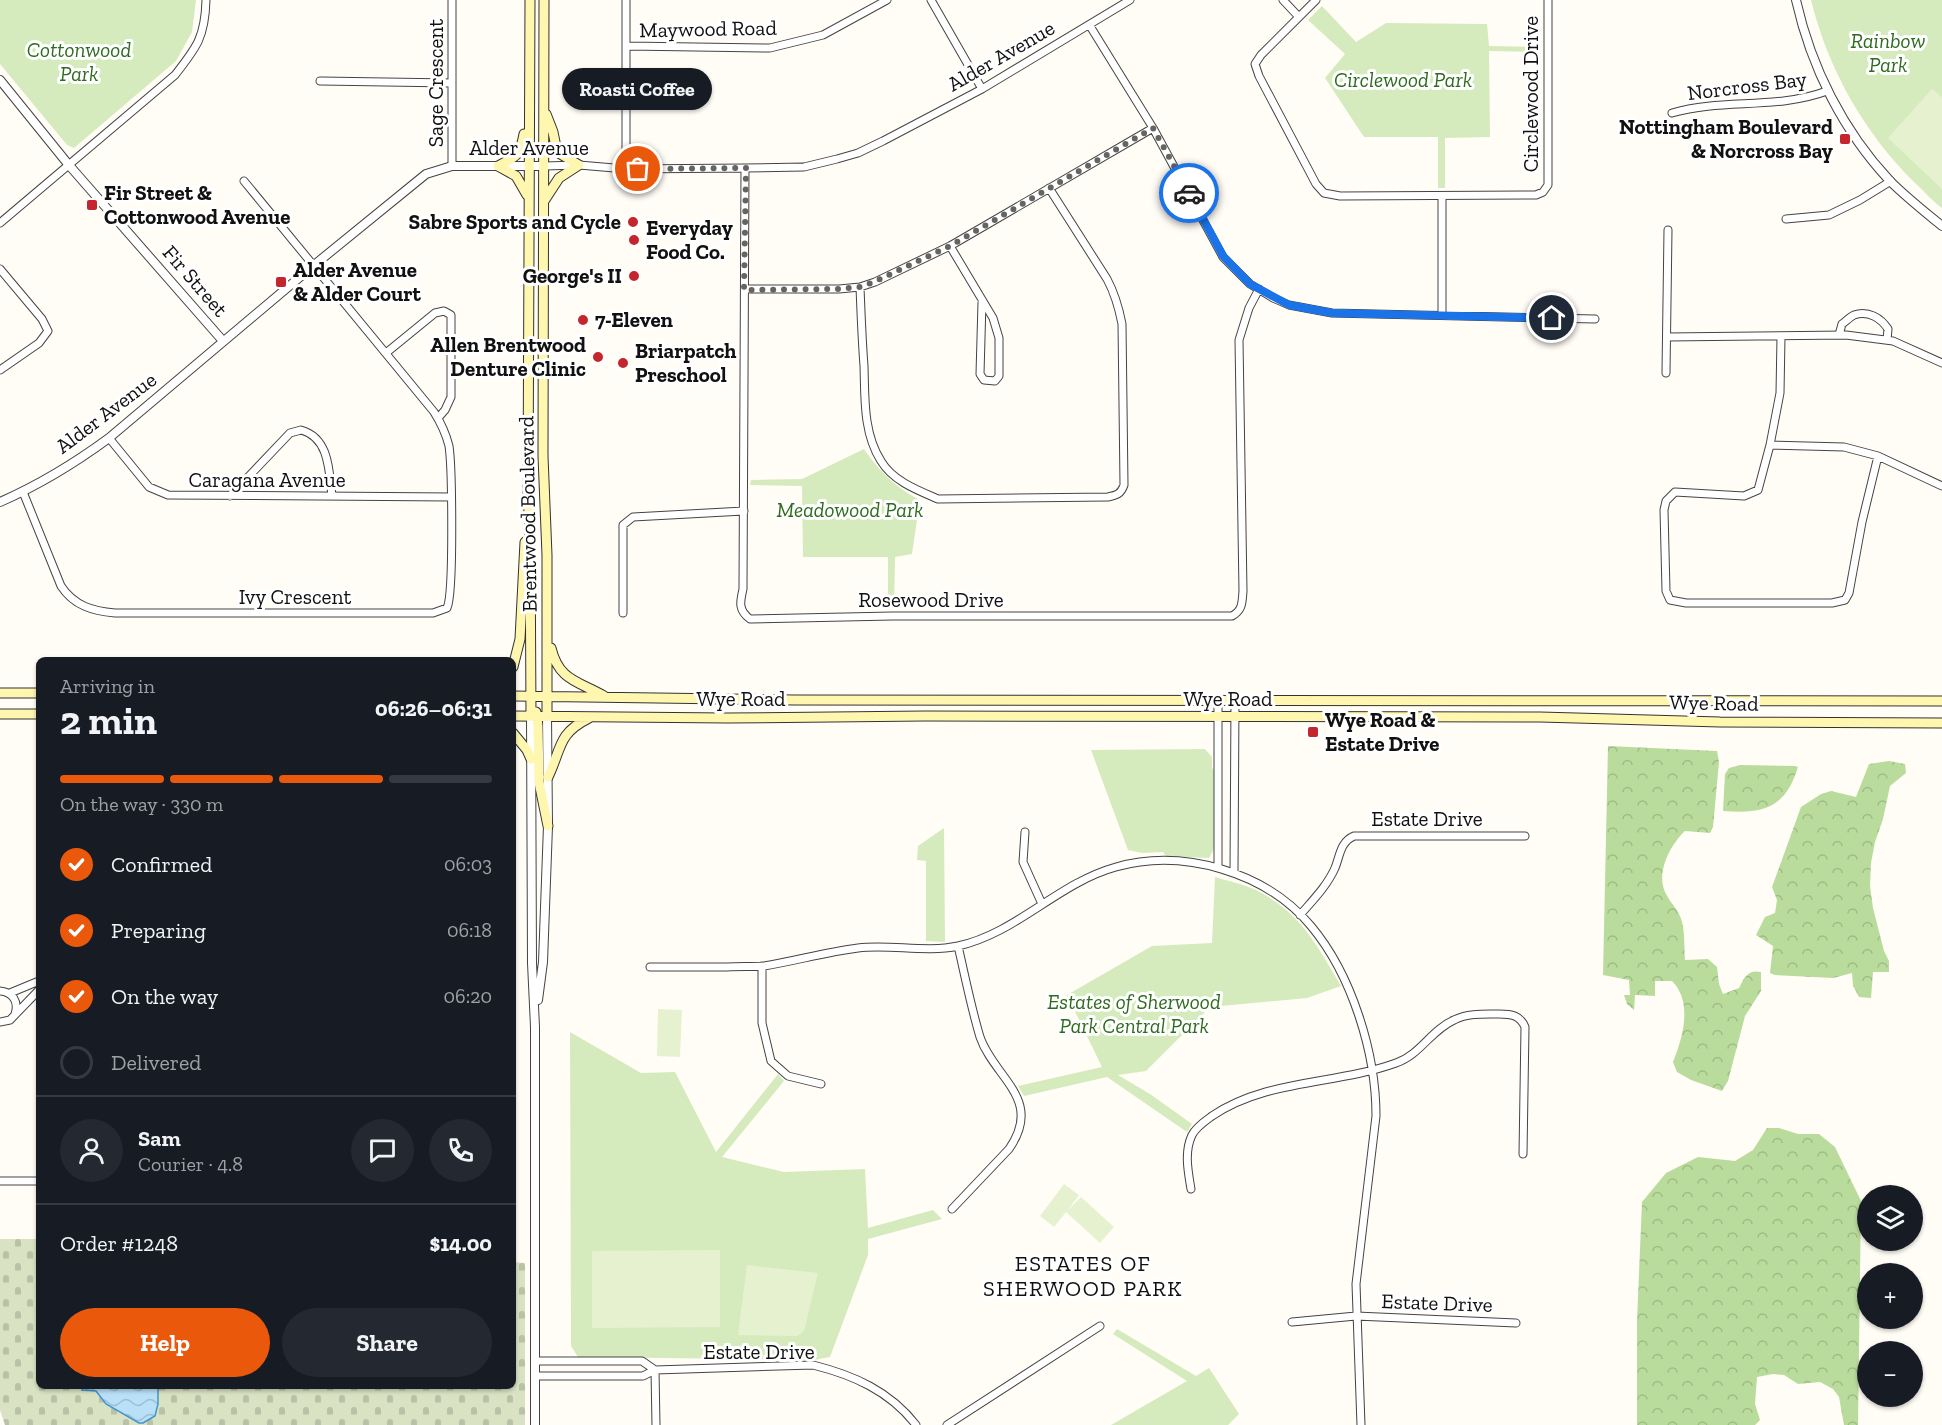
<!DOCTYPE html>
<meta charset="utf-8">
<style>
:root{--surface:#171b24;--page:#242831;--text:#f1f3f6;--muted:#9ea1a6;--line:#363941;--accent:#ea580c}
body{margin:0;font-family:"Zilla Slab",serif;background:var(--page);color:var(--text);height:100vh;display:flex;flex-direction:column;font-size:22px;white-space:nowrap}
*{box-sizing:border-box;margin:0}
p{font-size:20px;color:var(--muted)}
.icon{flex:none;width:33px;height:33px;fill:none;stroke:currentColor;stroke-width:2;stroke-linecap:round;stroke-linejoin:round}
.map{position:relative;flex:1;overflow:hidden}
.panel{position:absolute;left:36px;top:657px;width:480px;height:732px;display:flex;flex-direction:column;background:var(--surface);border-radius:9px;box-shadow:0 2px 4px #0004}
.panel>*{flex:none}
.controls{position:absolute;left:1857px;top:1185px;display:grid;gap:12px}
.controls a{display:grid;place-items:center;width:66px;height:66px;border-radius:50%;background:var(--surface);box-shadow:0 2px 4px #0004;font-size:30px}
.pin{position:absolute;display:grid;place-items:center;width:51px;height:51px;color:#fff;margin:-26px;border:3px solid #fff;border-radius:50%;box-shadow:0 2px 6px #0007}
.courier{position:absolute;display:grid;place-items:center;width:60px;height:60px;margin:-30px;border:4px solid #1a73e8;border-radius:50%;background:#fff;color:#222;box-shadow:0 2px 8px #0007}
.bubble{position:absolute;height:42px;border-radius:21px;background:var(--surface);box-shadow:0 2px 4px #0004;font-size:20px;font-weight:700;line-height:42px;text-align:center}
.overview em{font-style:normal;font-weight:700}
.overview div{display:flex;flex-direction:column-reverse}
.overview{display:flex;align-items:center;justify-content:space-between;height:102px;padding:0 24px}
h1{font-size:39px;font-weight:700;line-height:45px}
.bar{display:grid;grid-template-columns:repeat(4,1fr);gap:9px 6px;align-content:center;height:72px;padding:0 24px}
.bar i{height:8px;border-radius:4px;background:var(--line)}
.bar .selected{background:var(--accent)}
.bar p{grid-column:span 4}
.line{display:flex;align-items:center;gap:15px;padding:0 24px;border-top:2px solid var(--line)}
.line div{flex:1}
.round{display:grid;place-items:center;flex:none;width:63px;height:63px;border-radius:32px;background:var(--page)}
ol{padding:0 24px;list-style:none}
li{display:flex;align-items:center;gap:18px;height:66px}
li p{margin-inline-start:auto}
li .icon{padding:6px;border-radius:50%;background:var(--accent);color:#fff;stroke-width:4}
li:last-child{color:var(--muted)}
li i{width:33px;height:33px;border:3px solid var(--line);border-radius:50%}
.cta{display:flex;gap:12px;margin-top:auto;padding:12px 24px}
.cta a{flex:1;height:69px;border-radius:36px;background:var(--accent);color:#fff;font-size:24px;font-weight:700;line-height:69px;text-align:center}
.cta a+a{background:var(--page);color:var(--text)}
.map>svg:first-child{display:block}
</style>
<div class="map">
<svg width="1942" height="1425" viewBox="0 0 1942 1425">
<defs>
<pattern id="forest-crowns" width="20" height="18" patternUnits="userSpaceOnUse" patternTransform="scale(1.5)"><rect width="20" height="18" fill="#b9dc9c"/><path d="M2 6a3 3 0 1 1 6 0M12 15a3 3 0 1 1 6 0" fill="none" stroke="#9ebc85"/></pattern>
<pattern id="cemetery-stones" width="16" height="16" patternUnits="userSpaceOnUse" patternTransform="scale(1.5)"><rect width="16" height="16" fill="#d9e3c4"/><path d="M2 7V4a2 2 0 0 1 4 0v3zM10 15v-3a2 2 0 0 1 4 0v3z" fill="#b9c2a7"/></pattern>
<pattern id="water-waves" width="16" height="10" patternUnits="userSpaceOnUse" patternTransform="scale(1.5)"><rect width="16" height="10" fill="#b9e0f7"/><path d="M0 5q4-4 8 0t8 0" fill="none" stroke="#9ebfd3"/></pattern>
</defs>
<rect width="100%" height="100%" fill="#fffdf5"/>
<path fill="url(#forest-crowns)" d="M1608 746 1717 751 1719 762 1713 827 1710 833 1685 831C1670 845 1655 874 1666 894 1671 904 1679 910 1682 922 1685 933 1684 948 1685 960L1708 959 1717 967 1719 984 1723 994 1739 988C1744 978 1748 969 1761 972V991L1745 1016 1728 1081 1722 1091 1691 1080 1677 1072 1673 1062C1683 1037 1693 1002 1672 981H1655V996L1635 995 1634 1010 1627 1004 1624 995H1630L1629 980 1603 975Z
M1889 761 1905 764 1906 773 1890 786 1883 819 1875 842 1871 863 1870 886 1873 908 1884 951 1889 961V972H1873L1871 998 1859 997 1853 986 1852 973 1833 978 1775 975 1770 973 1773 946 1756 935 1765 917 1775 913 1777 900 1772 887 1801 807 1821 794 1831 791 1856 797 1869 764Z
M1740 765 1795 766 1798 767C1785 809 1763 814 1723 811L1725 774 1729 768Z
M1767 1128H1779L1798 1134H1819L1835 1147 1861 1201 1858 1425H1844L1839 1397 1833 1389 1820 1382 1798 1384 1784 1375 1773 1374 1757 1377 1755 1404 1760 1420 1755 1425H1637V1321L1642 1202 1666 1173 1698 1157 1735 1161 1753 1150Z"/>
<path fill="url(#cemetery-stones)" d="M0 1239H39V1386H513V1262L525 1263V1425H5L0 1410Z"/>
<path fill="#d5ebbd" d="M0 0H196L192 32 176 61 74 148 67 145 0 64Z
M1811 0H1942V208C1932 201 1924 191 1915 183 1864 133 1828 69 1811 0Z
M1322 6 1356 42 1386 23 1487 24 1489 46 1540 47V52L1489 51 1490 137 1445 138V188H1438V137H1364L1325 78 1345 54 1308 20Z
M864 449C880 472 895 487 920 500L912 554 895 557 894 608 888 609V557H803L802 486 750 485 751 480 802 479Z
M1205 749 1212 757V768L1215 770V847L1209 858 1166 856 1163 852 1142 853 1128 850 1091 750Z
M944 828 945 942 926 941V861L917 860 918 846Z
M1215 877C1228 881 1243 884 1256 890 1300 912 1317 945 1341 986L1307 998 1210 1007 1146 1071 1118 1075 1150 1094 1192 1124 1187 1132 1107 1077 1024 1096 1018 1086 1102 1067 1067 995 1152 946 1212 943Z
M570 1032 641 1073 675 1072 716 1152 778 1074 784 1081 722 1157 784 1172 865 1169 868 1228 933 1210 942 1219 868 1239V1255L830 1357 814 1360 578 1357 571 1346Z
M1117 1329 1196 1376 1209 1368 1239 1414 1228 1425H1111L1187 1381 1113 1334Z"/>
<path fill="#e6f2cf" d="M1932 89 1942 97V189L1888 138Z
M658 1009 682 1010 680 1057 657 1056Z
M1064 1184 1079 1195 1068 1210 1081 1197 1114 1227 1100 1243 1066 1212 1054 1227 1040 1216Z
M720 1250V1327L592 1328V1251Z
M747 1265 818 1273 804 1331 797 1336 738 1335Z"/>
<path fill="url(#water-waves)" stroke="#3f96cf" stroke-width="1.5" d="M88 1386H158V1404L155 1416 143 1423H139L106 1404 96 1391 82 1390 83 1387Z"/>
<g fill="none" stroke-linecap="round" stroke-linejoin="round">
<g stroke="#444" stroke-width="9">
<path id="minor" d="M931 0 982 89
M1283 0 1299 17
M1316 0 1261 55 1255 64 1259 76 1316 184 1324 193 1340 196 1536 195 1543 192 1548 185V0
M1090 26 1153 128 1223 257 1250 284 1273 298 1289 305 1332 313 1595 319
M627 46 770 48 823 35 887 0
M320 81 452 83
M1672 113C1723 98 1775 110 1827 91
M452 166V0
M544 166 579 165 626 169 745 168 804 167 837 159 858 153 883 141 982 89 1130 0
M745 168 743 589C740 602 738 610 750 619L892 616H1232C1243 610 1242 602 1243 591L1239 340 1249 308 1259 289
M626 169V0
M1786 219 1829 215 1860 200 1891 181
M0 223 175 75C197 47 205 37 206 0
M950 246 993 318 999 338V376L995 381 984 380 980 374 982 302
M0 269 42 319 48 331 39 343 0 370
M860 287C861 313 862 340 864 366 865 397 863 433 881 461 893 481 917 490 938 499L1108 497C1117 495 1121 494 1124 485L1122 324C1119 308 1115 294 1107 279L1049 188
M745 289H839L860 287 875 282 950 246 1153 128
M1442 314V196
M1839 335 1842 324C1845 322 1850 317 1854 315 1868 310 1881 318 1888 329L1887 340
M1667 337 1846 335 1893 341 1942 363
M1781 337 1780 393 1770 445 1758 490 1744 496 1675 492 1666 501 1664 510 1666 591 1670 600 1686 603H1832L1845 600 1849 593 1862 522 1878 456
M386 353 435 313 444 311 451 315V397L445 410 438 418
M1666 373 1668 230
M109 438 149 487 168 495 451 497
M1770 445 1844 447 1878 456 1942 486
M23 492 61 586C74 606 93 611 115 613H433L447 608C454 594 452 466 449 446 446 434 441 423 434 412L244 181
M230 496 290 433 301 430C330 438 329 472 332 496
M623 613V525L633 517 744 511
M1025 832 1023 862 1042 904
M1218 868V701
M1234 873 1235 701
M1300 915C1313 900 1327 886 1335 868 1340 856 1340 842 1354 836H1525
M762 966V1023L771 1061 788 1076 821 1084
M650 967C676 967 702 967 727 967 739 966 752 967 764 966 795 961 826 952 858 948 891 944 926 953 958 946 1017 933 1058 883 1116 867 1183 848 1266 872 1311 926 1352 975 1376 1053 1376 1116L1356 1284 1361 1425
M0 991C13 992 19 1002 15 1014
M10 993 39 981
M0 1022 10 1020 39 990
M0 1181H39
M1191 1189C1188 1171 1184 1152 1192 1135 1196 1127 1205 1121 1212 1116 1267 1079 1335 1085 1396 1063 1420 1055 1431 1030 1454 1020 1468 1013 1484 1014 1499 1014 1511 1014 1520 1015 1525 1027L1523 1154
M952 1209 1009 1149C1044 1099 994 1078 980 1037 971 1007 965 976 958 946
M1292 1322 1356 1316 1516 1323
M535 1361H642L655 1370
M655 1370 656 1425
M535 1376H643L655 1370 813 1365C853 1375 890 1391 916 1425
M947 1425 1100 1326"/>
</g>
<g stroke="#444" stroke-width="10">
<path id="tertiary" d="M1796 0C1811 67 1843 131 1890 181 1906 197 1925 212 1942 226
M0 80 68 164 223 341
M0 502C39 485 75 463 109 438L313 266 426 174 452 166H544
M531 716 532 963 535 1027V1425
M538 1000 543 962 548 826 547 716"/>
</g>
<g stroke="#333" stroke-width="11">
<path id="secondary" d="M530 0 528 492 530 534 531 716
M544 0 543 456 547 555V716
M498 166C517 156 520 156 524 134
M498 166 516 176 527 195
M544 201 559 178 579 165 557 152 553 132 546 114
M551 648C559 681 578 681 604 696
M513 667 520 639 525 542
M0 693H39
M513 696 794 700 1942 701
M536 712 538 726 539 782 548 826
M0 714H39
M513 716 727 718 925 716 1540 717 1720 722 1942 723
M513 733 527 750 531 759
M548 777C562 748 557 734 589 718"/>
</g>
<use href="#minor" stroke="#fff" stroke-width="7"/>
<use href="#tertiary" stroke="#fff" stroke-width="8"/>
<use href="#secondary" stroke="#fff6b0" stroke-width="9"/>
</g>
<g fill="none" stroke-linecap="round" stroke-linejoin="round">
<path stroke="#646461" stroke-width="6" stroke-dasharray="0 10.8" d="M638 169 746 168 744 290 839 289 860 287 874 282 950 246 1153 128 1189 193"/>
<path stroke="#1a73e8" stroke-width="8" d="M1189 193 1223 256 1250 284 1289 305 1332 313 1552 318"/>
</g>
<g fill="#c4262e" stroke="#fff" stroke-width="2">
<rect x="1839" y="133" width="12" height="12" rx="3"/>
<rect x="86" y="199" width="12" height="12" rx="3"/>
<circle cx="633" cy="222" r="6"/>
<circle cx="634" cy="240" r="6"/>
<circle cx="634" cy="276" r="6"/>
<rect x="275" y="276" width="12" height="12" rx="3"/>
<circle cx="583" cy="320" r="6"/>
<circle cx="598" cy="357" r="6"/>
<circle cx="623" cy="363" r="6"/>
<rect x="1307" y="726" width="12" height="12" rx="3"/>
</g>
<g text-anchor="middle" stroke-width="6" stroke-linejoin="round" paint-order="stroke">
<g font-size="21" fill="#111" stroke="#fff">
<text transform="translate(708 29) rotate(-1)" y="7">Maywood Road</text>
<text transform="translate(1001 56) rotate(-30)" y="7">Alder Avenue</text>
<text transform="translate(436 83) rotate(-90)" y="7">Sage Crescent</text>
<text transform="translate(1747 86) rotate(-7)" y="7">Norcross Bay</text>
<text transform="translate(1531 94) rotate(-90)" y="7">Circlewood Drive</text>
<text x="529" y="155">Alder Avenue</text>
<text transform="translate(195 281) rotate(49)" y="7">Fir Street</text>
<text transform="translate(106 413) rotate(-37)" y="7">Alder Avenue</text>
<text x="267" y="487">Caragana Avenue</text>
<text transform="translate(528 514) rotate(-91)" y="7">Brentwood Boulevard</text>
<text x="295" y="604">Ivy Crescent</text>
<text x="931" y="607">Rosewood Drive</text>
<text x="741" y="706">Wye Road</text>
<text x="1228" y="706">Wye Road</text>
<text transform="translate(1714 703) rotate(1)" y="7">Wye Road</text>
<text x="1427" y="826">Estate Drive</text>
<text transform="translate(1437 1303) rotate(2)" y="7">Estate Drive</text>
<text x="759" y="1359">Estate Drive</text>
</g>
<g font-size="21" font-style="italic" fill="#2f6b1f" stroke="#fff">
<text x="1888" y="48">Rainbow<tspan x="1888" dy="24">Park</tspan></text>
<text x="79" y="57">Cottonwood<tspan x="79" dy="24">Park</tspan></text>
<text x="1403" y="87">Circlewood Park</text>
<text x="850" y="517">Meadowood Park</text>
<text x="1134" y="1009">Estates of Sherwood<tspan x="1134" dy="24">Park Central Park</tspan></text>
</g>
<g font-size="21" font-weight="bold" fill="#111" stroke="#fff" text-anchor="start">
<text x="1833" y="134" text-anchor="end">Nottingham Boulevard<tspan x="1833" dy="24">&amp; Norcross Bay</tspan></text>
<text x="104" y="200">Fir Street &amp;<tspan x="104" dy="24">Cottonwood Avenue</tspan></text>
<text x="621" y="229" text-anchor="end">Sabre Sports and Cycle</text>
<text x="646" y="235">Everyday<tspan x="646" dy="24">Food Co.</tspan></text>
<text x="293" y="277">Alder Avenue<tspan x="293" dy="24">&amp; Alder Court</tspan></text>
<text x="622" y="283" text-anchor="end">George's II</text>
<text x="595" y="327">7-Eleven</text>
<text x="586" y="352" text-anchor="end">Allen Brentwood<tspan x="586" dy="24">Denture Clinic</tspan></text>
<text x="635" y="358">Briarpatch<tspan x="635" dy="24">Preschool</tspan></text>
<text x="1325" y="727">Wye Road &amp;<tspan x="1325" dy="24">Estate Drive</tspan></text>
</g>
<g font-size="22" letter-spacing="1.5" fill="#111" stroke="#fff">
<text x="1083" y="1271">ESTATES OF<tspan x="1083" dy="25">SHERWOOD PARK</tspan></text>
</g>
</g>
</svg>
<div class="controls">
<a><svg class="icon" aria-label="layers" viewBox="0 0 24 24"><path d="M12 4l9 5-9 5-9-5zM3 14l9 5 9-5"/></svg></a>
<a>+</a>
<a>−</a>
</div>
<div class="pin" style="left:638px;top:169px;background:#ea580c"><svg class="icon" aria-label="bag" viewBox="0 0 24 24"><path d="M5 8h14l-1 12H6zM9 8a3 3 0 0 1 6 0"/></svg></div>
<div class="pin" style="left:1552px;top:318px;background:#1f2937"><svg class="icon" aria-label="home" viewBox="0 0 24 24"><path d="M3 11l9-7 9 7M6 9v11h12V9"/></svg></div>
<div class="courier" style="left:1189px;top:193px"><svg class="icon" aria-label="car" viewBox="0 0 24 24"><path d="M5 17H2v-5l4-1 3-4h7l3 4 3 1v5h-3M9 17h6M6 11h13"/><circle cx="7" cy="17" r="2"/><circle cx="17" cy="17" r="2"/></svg></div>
<div class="bubble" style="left:562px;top:68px;width:150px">Roasti Coffee</div>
<section class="panel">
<div class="overview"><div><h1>2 min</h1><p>Arriving in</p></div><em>06:26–06:31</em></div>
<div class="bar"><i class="selected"></i><i class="selected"></i><i class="selected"></i><i></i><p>On the way · 330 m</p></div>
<ol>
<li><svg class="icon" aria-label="check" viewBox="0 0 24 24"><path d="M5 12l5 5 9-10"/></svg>Confirmed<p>06:03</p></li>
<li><svg class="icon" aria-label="check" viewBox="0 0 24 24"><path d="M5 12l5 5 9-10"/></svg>Preparing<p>06:18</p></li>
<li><svg class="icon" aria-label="check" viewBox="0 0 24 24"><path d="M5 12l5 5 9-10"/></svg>On the way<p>06:20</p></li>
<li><i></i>Delivered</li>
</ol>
<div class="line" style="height:108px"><a class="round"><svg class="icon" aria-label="person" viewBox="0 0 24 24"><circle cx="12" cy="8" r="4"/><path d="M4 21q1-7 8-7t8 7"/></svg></a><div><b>Sam</b><p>Courier · 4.8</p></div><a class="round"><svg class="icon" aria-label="chat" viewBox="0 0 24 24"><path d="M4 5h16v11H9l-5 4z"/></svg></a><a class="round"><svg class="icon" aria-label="phone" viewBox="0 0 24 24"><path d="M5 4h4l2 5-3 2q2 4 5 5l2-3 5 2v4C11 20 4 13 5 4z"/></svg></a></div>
<div class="line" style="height:78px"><div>Order #1248</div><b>$14.00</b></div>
<div class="cta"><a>Help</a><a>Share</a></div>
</section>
</div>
